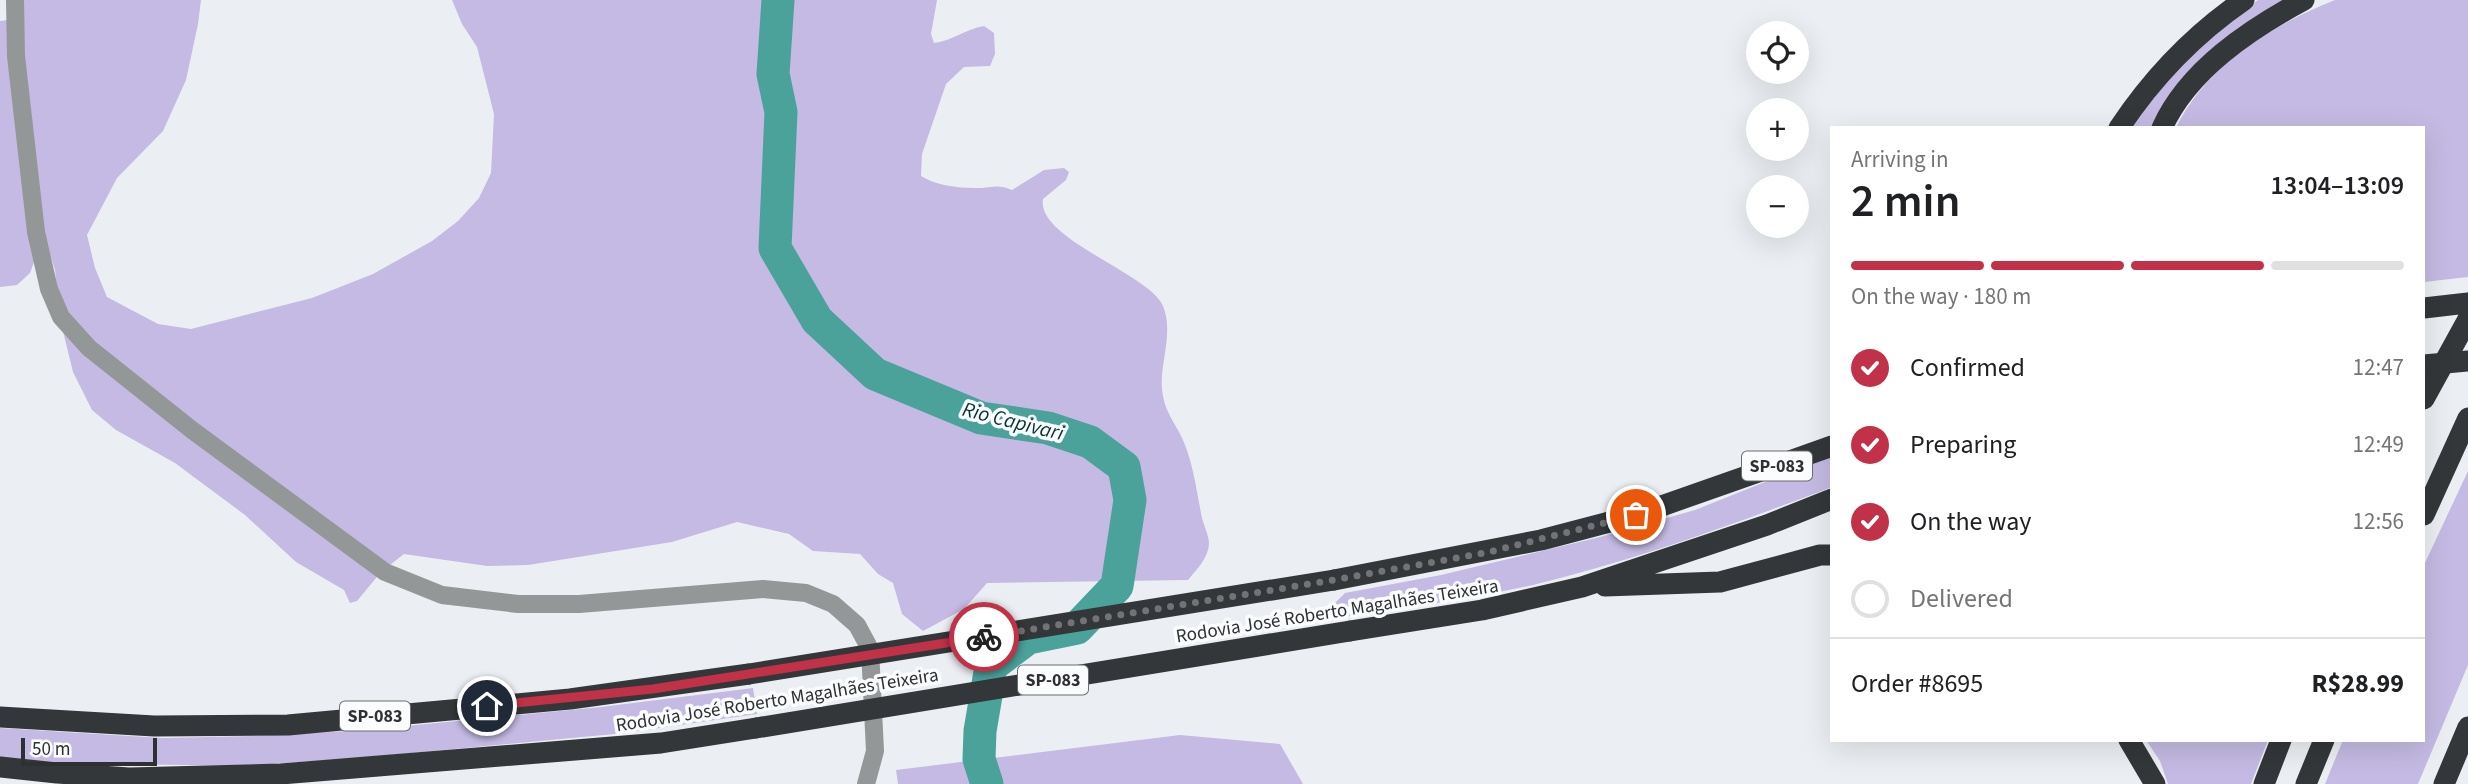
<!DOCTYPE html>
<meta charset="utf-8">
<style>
:root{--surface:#fff;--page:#f2f2f2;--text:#202124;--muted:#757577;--line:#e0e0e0;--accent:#c13147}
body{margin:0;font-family:"Source Sans 3",sans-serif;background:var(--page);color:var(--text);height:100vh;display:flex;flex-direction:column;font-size:26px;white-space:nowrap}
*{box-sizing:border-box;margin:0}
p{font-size:23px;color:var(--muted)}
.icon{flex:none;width:38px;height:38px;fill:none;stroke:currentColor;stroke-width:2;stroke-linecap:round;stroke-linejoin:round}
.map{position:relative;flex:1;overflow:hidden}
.panel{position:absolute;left:1830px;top:126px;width:595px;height:616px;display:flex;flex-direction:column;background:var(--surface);border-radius:0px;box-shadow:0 7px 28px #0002}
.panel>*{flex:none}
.controls{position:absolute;left:1746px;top:21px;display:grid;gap:14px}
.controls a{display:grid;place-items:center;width:63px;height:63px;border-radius:50%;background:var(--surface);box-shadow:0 7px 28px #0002;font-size:35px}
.scale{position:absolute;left:21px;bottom:18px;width:136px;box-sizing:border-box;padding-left:7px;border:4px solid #2f3032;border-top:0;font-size:19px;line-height:24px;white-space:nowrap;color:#2f3032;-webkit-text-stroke:5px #fafcfe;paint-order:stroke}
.pin{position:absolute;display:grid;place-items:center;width:60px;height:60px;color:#fff;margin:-30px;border:4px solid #fff;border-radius:50%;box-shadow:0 2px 7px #0007}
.courier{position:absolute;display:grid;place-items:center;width:70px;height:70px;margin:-35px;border:5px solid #c13147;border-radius:50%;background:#fff;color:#222;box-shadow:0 2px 9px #0007}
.overview em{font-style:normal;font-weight:600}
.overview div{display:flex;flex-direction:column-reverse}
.overview{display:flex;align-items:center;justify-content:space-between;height:119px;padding:0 21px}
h1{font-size:46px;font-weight:600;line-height:52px}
.bar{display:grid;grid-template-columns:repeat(4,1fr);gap:10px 7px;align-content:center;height:84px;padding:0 21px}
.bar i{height:9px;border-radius:5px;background:var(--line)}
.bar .selected{background:var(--accent)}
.bar p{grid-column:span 4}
.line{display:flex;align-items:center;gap:18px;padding:0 21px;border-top:2px solid var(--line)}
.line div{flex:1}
ol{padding:0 21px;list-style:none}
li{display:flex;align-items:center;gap:21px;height:77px}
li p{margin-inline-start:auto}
li .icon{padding:7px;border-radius:50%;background:var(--accent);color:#fff;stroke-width:4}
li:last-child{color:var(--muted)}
li i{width:38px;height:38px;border:4px solid var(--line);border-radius:50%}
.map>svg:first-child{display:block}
</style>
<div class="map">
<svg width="2468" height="784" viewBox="0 0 2468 784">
<rect width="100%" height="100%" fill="#ebeff3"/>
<path fill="#c4bae3" d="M20 0H201L198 24 186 80 163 131 117 178 87 235 95 268 107 297 158 324 191 329 312 298 373 274 432 241 458 221 479 198 491 173 494 114 477 47 462 24 452 0H937L931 34 934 43C952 41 965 29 984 26L994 33 995 54 990 66 964 67 946 84 922 154 921 176C935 185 957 188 975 188 991 189 996 183 1012 190L1044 170 1064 168 1069 172 1066 180 1043 199C1036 239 1149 273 1163 306 1175 335 1157 368 1163 396 1166 415 1179 428 1185 445 1194 468 1197 494 1202 518 1204 526 1209 536 1209 544 1208 559 1196 570 1188 580L987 583 964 609 923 631 902 614 893 583 878 574 860 554 813 551 789 534 737 522 672 542 528 565 487 566 404 554 381 572 357 601 350 603 344 590 296 562 245 515 175 463 116 430 92 410 73 372 60 319 55 270 44 235 30 273 17 285 0 287V21L8 20Z
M2258 0H2286L2161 109 2151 128H2130L2190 53Z
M2335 0H2468V277L2424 282V128H2176C2205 66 2274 24 2335 0Z
M1832 455V487C1734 524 1636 560 1533 585 1462 601 1389 610 1317 621L1345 593 1441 575 1600 537 1695 510Z
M2468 471V665L2418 784H2325L2343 740H2424V565Z
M753 688 757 714 625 733 368 757 246 766 59 763 0 757V728L162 738 255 736 365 730 601 707Z
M1180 735 1280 744 1303 784H898L896 770Z
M2146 740H2268L2251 784H2168L2160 761Z"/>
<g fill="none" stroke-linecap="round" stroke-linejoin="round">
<path stroke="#4aa29b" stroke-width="33" d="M778 0 773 74 781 112 775 248 817 320 875 374 981 418 1048 428 1090 442 1124 467 1130 500 1117 586 1077 628 1028 638 991 666 980 731 979 759 987 784"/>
<path stroke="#949797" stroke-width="18" d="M15 0 16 56 36 232 49 289 61 317 89 348 192 430 385 572 442 595 518 604H579L763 589 806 593 833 604 857 625 870 649 875 751 866 784"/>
<path stroke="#333739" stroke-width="21" d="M2119 128C2153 77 2193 35 2244 0
M2162 128C2188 70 2250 29 2304 0
M2424 308 2468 303
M2424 399 2468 319
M2424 515 2468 418
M1334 580 1541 540 1636 515 1832 446
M1605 586 1720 582 1820 555H1832
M1350 631 1482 610 1582 587 1767 525 1832 499
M0 717 154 726 288 725 570 699 749 674
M2129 740 2155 784
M0 767 57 773 129 778 281 774 661 743 756 728
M2264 784 2281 740
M2306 784 2324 740
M2444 784 2468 727"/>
<path stroke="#333739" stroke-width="21" d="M2424 365 2468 361
M749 674 1334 580
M756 728 1350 631"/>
</g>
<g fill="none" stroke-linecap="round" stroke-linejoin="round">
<path stroke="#717376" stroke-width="7" stroke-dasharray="0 12.6" d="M984 637 1334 580 1489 552 1636 515"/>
<path stroke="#c13147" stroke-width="9" d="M487 706 653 689 984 637"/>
</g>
<g text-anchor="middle" stroke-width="7" stroke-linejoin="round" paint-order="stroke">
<g fill="#fafcfe" stroke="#6c6d6f" stroke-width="2">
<rect x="1742" y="451.5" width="70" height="29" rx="5"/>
<rect x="1018" y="665.5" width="70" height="29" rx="5"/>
<rect x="340" y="701.5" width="70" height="29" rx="5"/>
</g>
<g font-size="18" font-weight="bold" fill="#2f3032">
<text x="1777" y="472">SP-083</text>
<text x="1053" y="686">SP-083</text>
<text x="375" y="722">SP-083</text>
</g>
<g font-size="19" fill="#2f3032" stroke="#fafcfe">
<text transform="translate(1337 610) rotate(-9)" y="7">Rodovia José Roberto Magalhães Teixeira</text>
<text transform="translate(777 699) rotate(-9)" y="7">Rodovia José Roberto Magalhães Teixeira</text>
</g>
<g font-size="21" font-style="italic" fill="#073330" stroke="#fafcfe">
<text transform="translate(1013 421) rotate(14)" y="7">Rio Capivari</text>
</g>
</g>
</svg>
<div class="controls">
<a><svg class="icon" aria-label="locate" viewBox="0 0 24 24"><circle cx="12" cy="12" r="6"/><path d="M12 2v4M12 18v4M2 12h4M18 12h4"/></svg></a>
<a>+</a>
<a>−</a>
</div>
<div class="scale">50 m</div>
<div class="pin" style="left:1636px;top:515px;background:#ea580c"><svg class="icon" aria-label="bag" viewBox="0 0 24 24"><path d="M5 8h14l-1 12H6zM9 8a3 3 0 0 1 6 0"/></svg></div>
<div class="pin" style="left:487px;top:706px;background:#1f2937"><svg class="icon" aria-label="home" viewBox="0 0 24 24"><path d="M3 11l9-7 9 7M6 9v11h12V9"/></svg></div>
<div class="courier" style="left:984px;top:637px"><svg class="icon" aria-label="bike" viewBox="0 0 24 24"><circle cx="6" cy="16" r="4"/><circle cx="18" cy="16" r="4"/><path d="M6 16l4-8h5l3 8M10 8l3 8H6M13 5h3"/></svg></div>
<section class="panel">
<div class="overview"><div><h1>2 min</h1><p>Arriving in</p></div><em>13:04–13:09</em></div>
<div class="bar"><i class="selected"></i><i class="selected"></i><i class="selected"></i><i></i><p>On the way · 180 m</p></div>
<ol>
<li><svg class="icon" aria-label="check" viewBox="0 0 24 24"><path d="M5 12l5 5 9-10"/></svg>Confirmed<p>12:47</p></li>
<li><svg class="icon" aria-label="check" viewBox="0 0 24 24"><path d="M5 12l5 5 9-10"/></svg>Preparing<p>12:49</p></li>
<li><svg class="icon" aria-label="check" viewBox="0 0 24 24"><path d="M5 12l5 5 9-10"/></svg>On the way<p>12:56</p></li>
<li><i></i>Delivered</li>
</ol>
<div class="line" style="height:91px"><div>Order #8695</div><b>R$28.99</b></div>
</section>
</div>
